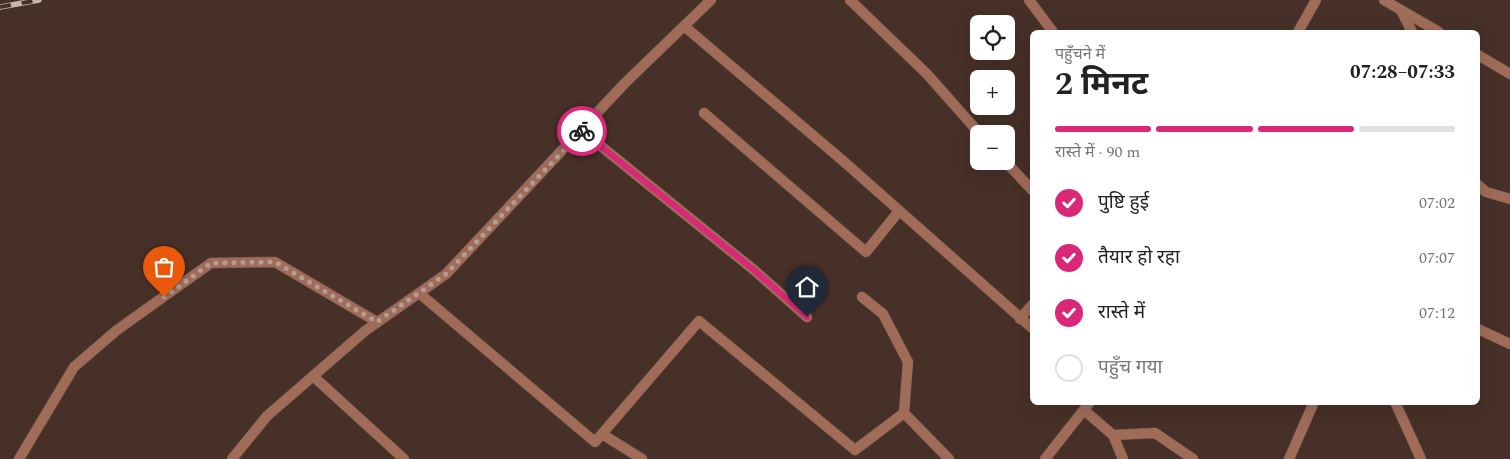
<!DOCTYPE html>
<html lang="hi">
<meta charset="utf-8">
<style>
:root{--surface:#fff;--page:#f6f6f6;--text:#222;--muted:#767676;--line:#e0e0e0;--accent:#db2777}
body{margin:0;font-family:Spectral,"Noto Sans Devanagari",serif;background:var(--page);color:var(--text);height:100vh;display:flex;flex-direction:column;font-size:19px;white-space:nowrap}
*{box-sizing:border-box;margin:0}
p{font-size:16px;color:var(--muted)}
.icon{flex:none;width:28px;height:28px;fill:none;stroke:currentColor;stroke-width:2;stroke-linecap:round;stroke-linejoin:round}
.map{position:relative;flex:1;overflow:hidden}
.side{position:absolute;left:1030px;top:30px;width:450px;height:375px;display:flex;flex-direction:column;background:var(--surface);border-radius:8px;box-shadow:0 5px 20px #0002}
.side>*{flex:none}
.buttons{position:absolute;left:970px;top:15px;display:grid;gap:10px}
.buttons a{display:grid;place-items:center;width:45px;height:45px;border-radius:8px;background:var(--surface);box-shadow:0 5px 20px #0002;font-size:25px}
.pin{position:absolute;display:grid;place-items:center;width:42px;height:42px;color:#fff;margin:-51px -21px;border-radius:50% 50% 50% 0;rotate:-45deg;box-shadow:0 0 5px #0007}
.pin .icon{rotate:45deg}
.courier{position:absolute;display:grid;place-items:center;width:50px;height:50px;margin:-25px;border:4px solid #db2777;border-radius:50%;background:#fff;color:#222;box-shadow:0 1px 6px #0007}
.summary em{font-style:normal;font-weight:700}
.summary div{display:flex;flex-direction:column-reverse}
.summary{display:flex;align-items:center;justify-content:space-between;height:85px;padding:0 25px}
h1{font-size:32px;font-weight:700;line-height:38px}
.bar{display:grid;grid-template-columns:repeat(4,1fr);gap:8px 5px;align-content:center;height:60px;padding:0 25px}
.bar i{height:6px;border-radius:4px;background:var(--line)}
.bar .on{background:var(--accent)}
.bar p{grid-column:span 4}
ol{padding:0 25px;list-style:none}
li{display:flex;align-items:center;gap:15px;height:55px}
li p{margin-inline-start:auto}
li .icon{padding:5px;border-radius:50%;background:var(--accent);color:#fff;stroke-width:4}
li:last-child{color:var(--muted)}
li i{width:28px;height:28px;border:2px solid var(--line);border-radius:50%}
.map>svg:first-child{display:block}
</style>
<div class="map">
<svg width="1510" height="459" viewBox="0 0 1510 459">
<rect width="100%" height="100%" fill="#473027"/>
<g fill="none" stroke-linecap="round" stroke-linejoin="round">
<g stroke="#644e46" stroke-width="11">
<path id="minor" d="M850 0 927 74 980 134
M1029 0 1053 32
M1384 0 1401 10 1412 32
M1401 10 1439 32
M684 26 842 160 1032 328
M1298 32 1316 0
M1478 55 1510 74
M704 113 866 252 899 211
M581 130 754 270 807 317
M1005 161 1032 190
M1478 185 1486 192 1510 199
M419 293 595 442 699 321 855 450 904 413
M862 297 883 314 908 362 904 413 949 459
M1020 319 1032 305
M1478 329 1510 344
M313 376 404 459
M1395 402 1421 459
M1084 410 1113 435 1123 459
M602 434 642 459
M1113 435 1155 433 1193 459
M19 459 74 367 117 330 211 263 275 262 377 322
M232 459 267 416 365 331 446 274 625 83 711 0
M1045 459 1090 402
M1289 459 1314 402"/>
</g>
<use href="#minor" stroke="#a06c58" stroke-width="10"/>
<g stroke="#c7b6b0" stroke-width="5.5">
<path id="rail" d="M0 7 39 0"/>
</g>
<use href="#rail" stroke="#473027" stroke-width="4" stroke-dasharray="11" stroke-linecap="butt"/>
</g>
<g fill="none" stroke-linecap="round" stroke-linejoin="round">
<path stroke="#b09e97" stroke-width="5" stroke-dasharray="0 9" d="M164 297 211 263 275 262 377 322 446 274 582 131"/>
<path stroke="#db2777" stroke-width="6" d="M582 131 754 270 807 317"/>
</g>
</svg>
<div class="buttons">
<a><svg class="icon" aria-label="locate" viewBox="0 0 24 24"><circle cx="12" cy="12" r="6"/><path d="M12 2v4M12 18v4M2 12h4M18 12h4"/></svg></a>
<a>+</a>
<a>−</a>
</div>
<div class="pin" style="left:164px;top:297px;background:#ea580c"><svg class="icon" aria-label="bag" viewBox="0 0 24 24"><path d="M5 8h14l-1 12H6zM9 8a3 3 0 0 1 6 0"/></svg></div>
<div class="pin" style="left:807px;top:317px;background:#1f2937"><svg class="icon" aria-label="home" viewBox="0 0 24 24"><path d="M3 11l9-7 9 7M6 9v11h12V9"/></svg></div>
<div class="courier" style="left:582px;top:131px"><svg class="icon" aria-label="bike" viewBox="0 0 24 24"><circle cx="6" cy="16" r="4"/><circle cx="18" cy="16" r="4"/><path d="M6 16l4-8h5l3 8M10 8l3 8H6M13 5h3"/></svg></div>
<section class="side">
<div class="summary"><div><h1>2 मिनट</h1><p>पहुँचने में</p></div><em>07:28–07:33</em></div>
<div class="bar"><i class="on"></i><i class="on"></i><i class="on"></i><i></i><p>रास्ते में · 90 m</p></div>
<ol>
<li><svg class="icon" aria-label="check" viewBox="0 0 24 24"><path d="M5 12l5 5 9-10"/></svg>पुष्टि हुई<p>07:02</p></li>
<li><svg class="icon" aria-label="check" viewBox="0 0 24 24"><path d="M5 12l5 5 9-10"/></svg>तैयार हो रहा<p>07:07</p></li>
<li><svg class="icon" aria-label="check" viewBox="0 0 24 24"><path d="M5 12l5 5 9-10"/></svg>रास्ते में<p>07:12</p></li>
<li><i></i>पहुँच गया</li>
</ol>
</section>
</div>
